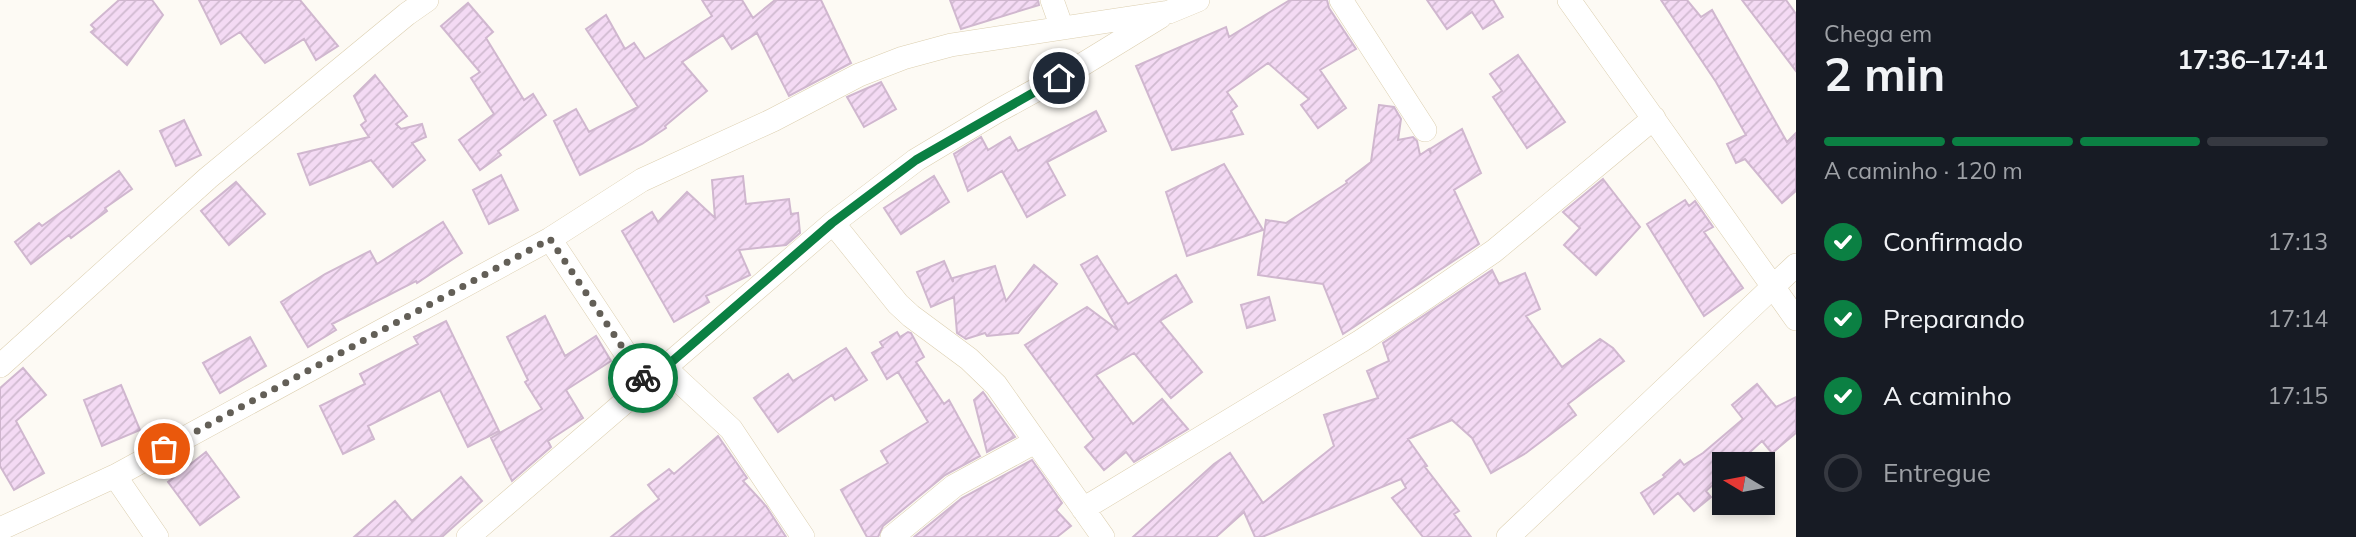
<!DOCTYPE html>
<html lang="pt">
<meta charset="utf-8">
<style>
:root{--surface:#171b24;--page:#20242c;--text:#f1f3f6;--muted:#9ea1a6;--line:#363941;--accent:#0b8043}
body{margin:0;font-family:Mulish,sans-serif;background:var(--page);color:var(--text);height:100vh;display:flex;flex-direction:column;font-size:26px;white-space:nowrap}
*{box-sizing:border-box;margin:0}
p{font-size:23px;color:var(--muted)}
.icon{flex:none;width:38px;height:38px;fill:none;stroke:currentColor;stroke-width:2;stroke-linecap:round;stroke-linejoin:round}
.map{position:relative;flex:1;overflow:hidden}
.sheet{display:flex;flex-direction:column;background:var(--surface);width:560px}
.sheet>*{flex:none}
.needle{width:46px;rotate:280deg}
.controls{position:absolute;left:1712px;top:452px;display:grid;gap:14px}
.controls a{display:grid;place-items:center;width:63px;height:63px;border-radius:0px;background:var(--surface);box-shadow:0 4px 10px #0003;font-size:35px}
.pin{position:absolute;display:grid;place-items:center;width:60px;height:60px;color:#fff;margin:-30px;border:4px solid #fff;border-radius:50%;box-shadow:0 2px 7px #0007}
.courier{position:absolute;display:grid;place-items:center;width:70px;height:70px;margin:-35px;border:5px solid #0b8043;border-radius:50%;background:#fff;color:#222;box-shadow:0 2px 9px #0007}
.overview em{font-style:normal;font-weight:700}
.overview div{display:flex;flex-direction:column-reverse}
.overview{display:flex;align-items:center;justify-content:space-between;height:119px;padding:0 28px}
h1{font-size:46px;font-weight:700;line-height:52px}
.bar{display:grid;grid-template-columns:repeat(4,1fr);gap:10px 7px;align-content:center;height:84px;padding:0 28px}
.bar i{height:9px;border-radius:5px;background:var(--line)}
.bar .current{background:var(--accent)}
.bar p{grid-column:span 4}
ol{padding:0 28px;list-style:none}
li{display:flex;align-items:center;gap:21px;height:77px}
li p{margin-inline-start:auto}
li .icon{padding:7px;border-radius:50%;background:var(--accent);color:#fff;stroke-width:4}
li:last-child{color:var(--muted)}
li i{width:38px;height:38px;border:4px solid var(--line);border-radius:50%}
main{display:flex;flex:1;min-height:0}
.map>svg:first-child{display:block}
</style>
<main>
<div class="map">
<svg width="1796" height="537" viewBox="0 0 1796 537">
<defs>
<pattern id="building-hatch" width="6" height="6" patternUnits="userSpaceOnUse" patternTransform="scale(1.75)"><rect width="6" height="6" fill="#f4daf4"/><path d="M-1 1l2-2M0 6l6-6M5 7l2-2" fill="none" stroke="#d0bad0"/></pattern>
</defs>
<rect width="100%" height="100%" fill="#fdfaf4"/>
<path fill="url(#building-hatch)" stroke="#d0b7cf" stroke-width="2" d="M119 0H152L163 15 127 65 91 32 95 29 91 25Z
M199 0H300L338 46 316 60 304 39 265 63 240 32 221 44Z
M702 0H742L753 18 775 0H821L851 63 789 96 757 33 732 49 723 35 682 62 707 91 665 126 666 128 642 144 580 175 554 121 576 109 589 132 638 107 586 29 606 15 625 49 634 43 645 59 712 16Z
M950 0H1038L1039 5 961 29Z
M1290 0H1327L1329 8 1356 49 1320 70 1346 108 1318 128 1301 105 1309 99 1268 63 1227 92 1237 106 1231 111 1243 134 1172 150 1136 66 1226 27 1229 37Z
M1427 0H1493L1503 17 1483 29 1472 12 1447 29Z
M1661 0H1687L1701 17 1712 10 1787 142 1796 133V191L1782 203 1745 159 1736 163 1727 144 1746 135 1716 82Z
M1742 0H1786L1796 14V71Z
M468 3 493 32 486 38 524 100 533 94 546 115 498 151 501 155 480 170 459 140 494 114 471 78 480 72 441 26Z
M1518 55 1565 122 1527 148 1493 97 1502 91 1490 74Z
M375 75 407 116 396 124 401 129 422 124 426 137 412 143 425 160 393 187 371 160 310 185 298 154 369 137 361 125 366 121 354 96Z
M881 82 896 109 864 127 847 97Z
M1379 105 1394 107 1401 119 1398 140 1413 137 1417 141 1420 155 1429 149 1431 154 1430 149 1462 129 1481 173 1454 190 1479 244 1343 334 1323 284 1258 275 1266 220 1286 223 1347 183 1346 181 1371 162Z
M1096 111 1106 131 1047 162 1065 195 1027 217 1002 171 968 191 954 154 981 137 988 150 1010 137 1018 151Z
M184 120 201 155 176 166 160 131Z
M1224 164 1263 230 1187 256 1166 192Z
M119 171 132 189 105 208 107 211 71 238 69 235 31 264 15 242 39 223 42 226Z
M501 175 518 210 489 224 473 190Z
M743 176 746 204 789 199 791 214 798 213 800 233 786 245 739 250 750 275 706 296 709 302 674 322 622 231 652 212 658 222 687 192 715 218 712 180Z
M934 176 949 202 901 234 884 208Z
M1603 179 1640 227 1596 275 1564 245 1580 228 1563 212Z
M236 182 265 214 229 245 201 211Z
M1685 200 1689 206 1695 201 1713 227 1704 232 1743 288 1704 316 1647 224Z
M443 222 462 253 417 283 416 281 332 324 336 330 308 347 281 302 325 274 370 251 377 264Z
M1097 256 1128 304 1176 275 1192 302 1160 321 1202 372 1171 398 1134 353 1096 375 1133 424 1162 399 1188 429 1134 462 1126 452 1104 470 1085 447 1094 439 1025 345 1087 307 1118 330 1081 265Z
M944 261 953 282V278L995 266 1006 301 1034 265 1057 284 1018 333 987 336 985 333 966 339 957 333 954 297 931 307 917 272Z
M1492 270 1499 284 1525 273 1540 309 1526 316 1562 367 1600 339 1613 348 1624 361 1568 404 1576 415 1526 453 1491 473 1472 438 1452 420 1408 439 1427 466 1425 467 1459 511 1454 514 1471 537H1423L1392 498 1406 488 1401 479 1262 537H1255L1244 512 1216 537H1133L1214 464 1230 453 1263 503 1334 446 1324 415 1378 398 1367 371 1389 361 1383 343Z
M1269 297 1275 320 1247 328 1241 305Z
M545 316 565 356 596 336 611 361 566 390 583 418 548 441 551 447 512 481 491 438 542 409 525 382 528 380 507 337Z
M446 321 499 431 468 447 440 390 368 426 374 439 343 454 320 406 365 384 360 374 418 344 414 337Z
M897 332 900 337 908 332 911 333 924 357 916 362 944 404 949 400 980 456 945 475 883 526 878 537H867L841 490 888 463 881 451 928 422 898 372 887 379 872 353 883 347 880 342Z
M250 337 266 366 220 393 203 363Z
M846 348 867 380 835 400 832 395 778 432 754 398 788 374 793 381Z
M23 368 46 395 16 421 44 473 14 490 0 466V388Z
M1757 384 1776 407 1796 397V433L1772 453 1762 441 1737 464H1724V475L1706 491 1711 497 1694 511 1678 493 1654 514 1641 493 1665 477 1663 475 1680 460 1684 465 1703 453 1743 419 1732 405Z
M121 385 140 430 102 446 84 400Z
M983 392 1015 437 987 452 974 400Z
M718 436 747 478 743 481 766 506 786 537H611L659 499 648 485 669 469 674 474Z
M206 452 239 497 200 525 168 482Z
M1032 460 1062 503 1056 510 1071 526 1057 537H914L962 498Z
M461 477 482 501 442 537H354L395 501 412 521Z"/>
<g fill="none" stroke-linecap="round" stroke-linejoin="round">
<g stroke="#dccfb0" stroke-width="24">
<path id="street" d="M1052 0 1062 28
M1341 0 1425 130
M1569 0 1796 319
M833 223 898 304 911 316 969 359 996 385 1103 537
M550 239 646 384
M0 366 208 178 407 14 427 0
M664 367 731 429 803 537
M115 476 157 537
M1083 509 1361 341 1427 297 1494 251 1654 118
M0 529 115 476 550 239 642 180 773 120 859 75 903 58 951 45 1169 12 1198 0
M468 537 833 223 916 160 996 112 1080 66 1160 17
M892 537 954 486 1035 442
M1508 537 1796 265"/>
</g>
<use href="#street" stroke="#fff" stroke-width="23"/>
</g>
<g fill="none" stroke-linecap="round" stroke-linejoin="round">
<path stroke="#635f57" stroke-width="7" stroke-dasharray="0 12.6" d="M164 449 550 239 643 378"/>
<path stroke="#0b8043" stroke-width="9" d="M643 378 646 384 832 223 916 160 1059 78"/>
</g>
</svg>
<div class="controls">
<a><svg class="needle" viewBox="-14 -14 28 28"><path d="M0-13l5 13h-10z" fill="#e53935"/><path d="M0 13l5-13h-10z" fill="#9ea1a6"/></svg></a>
</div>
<div class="pin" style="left:164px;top:449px;background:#ea580c"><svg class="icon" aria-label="bag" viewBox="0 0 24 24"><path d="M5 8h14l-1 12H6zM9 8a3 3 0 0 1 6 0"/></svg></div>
<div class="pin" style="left:1059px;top:78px;background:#1f2937"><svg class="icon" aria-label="home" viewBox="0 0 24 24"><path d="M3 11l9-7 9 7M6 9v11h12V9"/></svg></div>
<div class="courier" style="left:643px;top:378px"><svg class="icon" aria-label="bike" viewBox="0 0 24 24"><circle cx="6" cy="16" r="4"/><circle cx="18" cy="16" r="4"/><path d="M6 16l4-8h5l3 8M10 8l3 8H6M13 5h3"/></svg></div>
</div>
<section class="sheet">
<div class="overview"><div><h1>2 min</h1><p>Chega em</p></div><em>17:36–17:41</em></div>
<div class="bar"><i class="current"></i><i class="current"></i><i class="current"></i><i></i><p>A caminho · 120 m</p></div>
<ol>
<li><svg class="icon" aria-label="check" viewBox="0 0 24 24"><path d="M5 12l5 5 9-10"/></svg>Confirmado<p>17:13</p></li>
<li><svg class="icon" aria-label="check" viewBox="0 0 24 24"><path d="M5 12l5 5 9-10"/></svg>Preparando<p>17:14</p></li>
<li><svg class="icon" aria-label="check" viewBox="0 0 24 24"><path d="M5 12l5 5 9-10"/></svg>A caminho<p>17:15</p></li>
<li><i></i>Entregue</li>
</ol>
</section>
</main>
